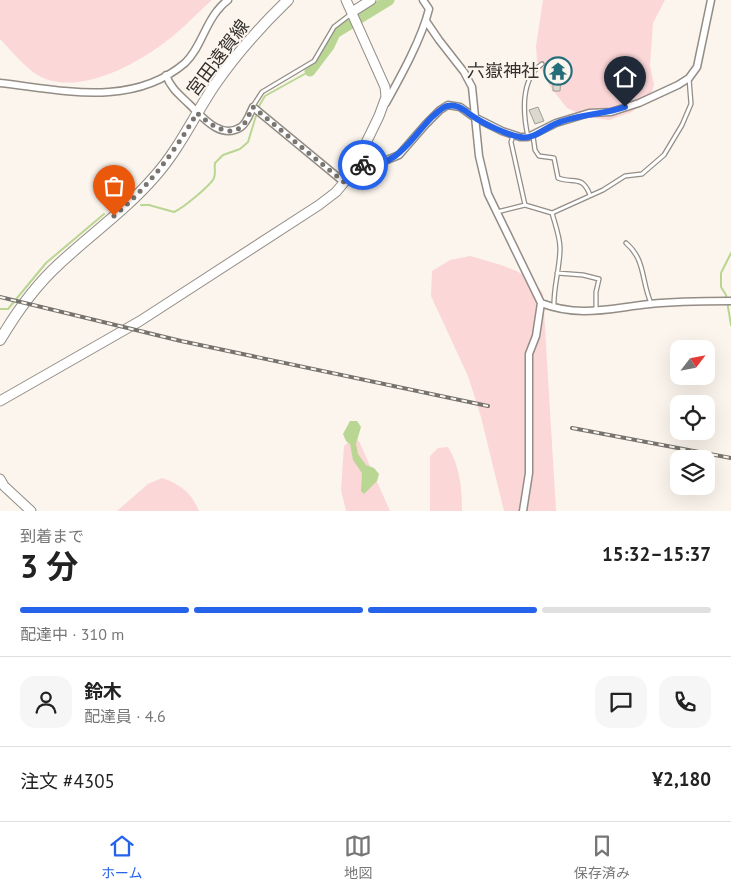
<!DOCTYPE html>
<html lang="ja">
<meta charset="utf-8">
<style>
:root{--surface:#fff;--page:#f6f6f6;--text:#222;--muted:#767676;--line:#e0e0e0;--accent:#2563eb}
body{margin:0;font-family:"PT Sans","Noto Sans JP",sans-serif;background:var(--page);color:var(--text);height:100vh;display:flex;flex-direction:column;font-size:19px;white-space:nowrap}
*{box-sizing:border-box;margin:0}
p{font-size:16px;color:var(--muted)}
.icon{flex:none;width:28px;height:28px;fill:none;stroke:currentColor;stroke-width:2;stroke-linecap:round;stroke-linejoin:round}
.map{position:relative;height:511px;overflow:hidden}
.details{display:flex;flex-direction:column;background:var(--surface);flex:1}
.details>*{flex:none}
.needle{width:32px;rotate:58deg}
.buttons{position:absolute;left:670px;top:340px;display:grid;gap:10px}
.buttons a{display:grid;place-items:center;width:45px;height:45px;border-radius:10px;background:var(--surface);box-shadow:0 5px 20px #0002;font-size:25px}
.pin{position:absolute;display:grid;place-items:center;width:42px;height:42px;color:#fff;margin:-51px -21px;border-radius:50% 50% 50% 0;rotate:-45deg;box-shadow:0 0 5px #0007}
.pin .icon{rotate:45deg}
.courier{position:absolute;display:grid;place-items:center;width:50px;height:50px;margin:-25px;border:4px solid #2563eb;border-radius:50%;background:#fff;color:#222;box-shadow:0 1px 6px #0007}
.summary em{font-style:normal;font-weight:700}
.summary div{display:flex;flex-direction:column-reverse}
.summary{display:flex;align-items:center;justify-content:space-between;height:85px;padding:0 20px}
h1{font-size:32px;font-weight:700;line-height:38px}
.bar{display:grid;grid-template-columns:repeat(4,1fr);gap:8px 5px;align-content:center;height:60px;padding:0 20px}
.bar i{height:6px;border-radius:4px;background:var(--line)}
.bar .on{background:var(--accent)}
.bar p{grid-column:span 4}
.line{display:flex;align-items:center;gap:12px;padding:0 20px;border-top:1px solid var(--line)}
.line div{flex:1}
.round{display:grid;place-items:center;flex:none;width:52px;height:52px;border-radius:15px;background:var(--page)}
.menu{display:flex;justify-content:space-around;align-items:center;height:70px;border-top:1px solid var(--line);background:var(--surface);font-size:14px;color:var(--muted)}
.menu a{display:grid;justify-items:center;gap:2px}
.menu .on{color:var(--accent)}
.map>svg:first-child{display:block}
</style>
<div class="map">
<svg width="731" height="511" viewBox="0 0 731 511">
<rect width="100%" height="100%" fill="#fbf5ed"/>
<path fill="#fbd7d8" d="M0 0H212C194 16 177 35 157 48 127 69 75 95 39 76 26 69 11 50 0 39Z
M543 0H665L653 23 650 65 654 85 651 95 632 112 609 120 586 117 567 108 551 88 537 61 536 46Z
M470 256C496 264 528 269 543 294L556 511H504L481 417 468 376 431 296 432 271 450 260Z
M352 439 359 441 390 511H346L341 490 344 446Z
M448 447C460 466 462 489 462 511H430V456L438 448Z
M162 478C180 484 192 493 199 511H117L148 484Z"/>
<path fill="#b9d692" d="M350 421H357L361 427 356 444 358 454 366 465 374 468 379 474 377 481 364 494 361 491 362 473 353 460 350 444 346 441 343 434Z"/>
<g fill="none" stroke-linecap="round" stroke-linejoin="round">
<path stroke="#b9d692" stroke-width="2" d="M141 205H149L174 212C183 208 210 186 214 178 216 173 214 168 215 163L223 155 240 149 248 142 259 106 265 96 310 71
M731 253 721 273V287L726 295 731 325
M0 309H8L46 263 104 214"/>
<path stroke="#b9d692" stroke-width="11" d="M310 71 329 46 335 33 389 0"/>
</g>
<path fill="#dad8cf" stroke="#9f9d94" d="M553 75 561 76 560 91H553Z
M538 107 544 121 535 124 529 110Z"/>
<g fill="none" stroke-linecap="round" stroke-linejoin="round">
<g stroke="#938d86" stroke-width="5.5">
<path id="lane" d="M253 106 262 92 314 61 334 27 351 14
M513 136 511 142 525 205
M533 136 535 150 539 156 554 158 558 178C573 184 582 174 590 195
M528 137C523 114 520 79 542 64
M497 212 525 205 552 213 603 190 625 176 642 174 664 155 682 125 691 104 689 78
M552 213C555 224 560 237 560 248 560 269 553 287 554 308
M626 243C646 260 641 281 651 303
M557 273 583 275 599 279 596 292V310"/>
</g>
<g stroke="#938d86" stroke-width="9">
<path id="street" d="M426 21 439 40 464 72 472 87 479 156 488 194 541 303C580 318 610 308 650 304 677 301 704 301 731 301
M166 75C171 89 180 95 190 105 203 118 221 140 241 127 247 123 250 113 253 107L345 183
M0 83C62 90 132 108 185 63 200 49 204 27 217 11 220 7 224 3 228 0
M386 103C401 76 422 38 429 9L423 0
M357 165H375L399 155 426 124 440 110 448 105 460 107 474 117 502 131 520 137H528L556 123 589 113 611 112 639 103 678 85 689 78 697 67 711 0
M523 511 529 473V354L536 336 541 303"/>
</g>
<g stroke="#938d86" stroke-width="11">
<path id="secondary" d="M352 12 371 0
M0 401 140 321 319 205 336 192 351 174 379 116 386 97 385 87 346 0
M0 479 4 486 31 511"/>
</g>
<g stroke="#938d86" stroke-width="12">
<path id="primary" d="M0 340C16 313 34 287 58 265 90 235 127 209 156 175 179 149 194 116 214 86 235 55 261 26 288 0"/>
</g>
<use href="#lane" stroke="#fff" stroke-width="3"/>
<use href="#street" stroke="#fff" stroke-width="6"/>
<use href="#secondary" stroke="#fff" stroke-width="9"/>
<use href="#primary" stroke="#fff" stroke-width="10"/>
<g stroke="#76726d" stroke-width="4">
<path id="rail" d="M0 297 181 341 488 406
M572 428 731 458"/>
</g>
<use href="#rail" stroke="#fbf5ed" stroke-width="2" stroke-dasharray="5.5" stroke-linecap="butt"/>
</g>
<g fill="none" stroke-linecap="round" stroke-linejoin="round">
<path stroke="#797570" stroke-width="5" stroke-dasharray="0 9" d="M114 216C149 186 174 153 197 113 208 123 230 140 243 125 247 121 250 112 253 107L345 183 357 165H363"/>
<path stroke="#2563eb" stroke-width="6" d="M363 165C397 168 411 138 432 117 437 113 441 108 447 106 458 103 466 112 474 117 484 124 508 135 520 137 532 140 544 129 555 124 577 114 602 115 625 107"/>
</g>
<defs>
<g id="temple-ring" transform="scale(1.4375)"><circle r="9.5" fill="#fbf5ed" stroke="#256d79" stroke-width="1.5"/><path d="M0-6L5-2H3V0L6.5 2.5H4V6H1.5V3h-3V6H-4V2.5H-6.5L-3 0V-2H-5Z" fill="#256d79"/></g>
</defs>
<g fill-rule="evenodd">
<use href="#temple-ring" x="558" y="71"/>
</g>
<g text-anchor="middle" stroke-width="4" stroke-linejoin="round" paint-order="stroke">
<g font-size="18" fill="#33302d" stroke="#fbf5ed">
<text transform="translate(218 58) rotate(-53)" y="6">宮田遠賀線</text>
</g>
<g font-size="18" fill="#33302d" stroke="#fbf5ed" text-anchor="end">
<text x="539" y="77">六嶽神社</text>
</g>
</g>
</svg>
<div class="buttons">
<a><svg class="needle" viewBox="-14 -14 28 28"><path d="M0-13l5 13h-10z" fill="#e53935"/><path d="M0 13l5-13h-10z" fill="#767676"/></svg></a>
<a><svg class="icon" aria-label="locate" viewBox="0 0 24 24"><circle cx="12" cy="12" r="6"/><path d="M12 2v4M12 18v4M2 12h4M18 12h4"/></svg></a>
<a><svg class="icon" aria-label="layers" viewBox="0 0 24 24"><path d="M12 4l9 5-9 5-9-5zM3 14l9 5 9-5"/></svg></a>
</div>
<div class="pin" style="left:114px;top:216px;background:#ea580c"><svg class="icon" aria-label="bag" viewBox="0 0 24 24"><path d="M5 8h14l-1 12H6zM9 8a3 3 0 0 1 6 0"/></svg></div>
<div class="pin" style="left:625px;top:107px;background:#1f2937"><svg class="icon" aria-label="home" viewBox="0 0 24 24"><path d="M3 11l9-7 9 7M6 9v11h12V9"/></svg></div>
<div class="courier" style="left:363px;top:165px"><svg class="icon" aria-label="bike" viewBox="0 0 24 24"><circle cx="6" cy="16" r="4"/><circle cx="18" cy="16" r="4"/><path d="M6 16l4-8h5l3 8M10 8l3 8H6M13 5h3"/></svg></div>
</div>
<section class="details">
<div class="summary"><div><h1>3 分</h1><p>到着まで</p></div><em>15:32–15:37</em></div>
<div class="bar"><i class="on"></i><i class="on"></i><i class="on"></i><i></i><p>配達中 · 310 m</p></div>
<div class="line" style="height:90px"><a class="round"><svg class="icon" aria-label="person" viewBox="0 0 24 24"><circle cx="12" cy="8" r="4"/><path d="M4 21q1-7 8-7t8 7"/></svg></a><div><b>鈴木</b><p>配達員 · 4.6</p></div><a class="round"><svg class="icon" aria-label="chat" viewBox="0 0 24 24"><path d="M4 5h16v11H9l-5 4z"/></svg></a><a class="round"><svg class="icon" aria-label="phone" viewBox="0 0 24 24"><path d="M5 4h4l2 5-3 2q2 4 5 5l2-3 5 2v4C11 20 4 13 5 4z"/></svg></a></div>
<div class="line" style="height:65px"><div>注文 #4305</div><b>¥2,180</b></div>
</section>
<nav class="menu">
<a class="on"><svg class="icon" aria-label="home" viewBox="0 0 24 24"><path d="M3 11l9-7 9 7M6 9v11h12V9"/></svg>ホーム</a>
<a><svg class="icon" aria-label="map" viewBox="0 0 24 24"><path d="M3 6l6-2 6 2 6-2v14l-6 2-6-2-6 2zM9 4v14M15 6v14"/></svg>地図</a>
<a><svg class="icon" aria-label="saved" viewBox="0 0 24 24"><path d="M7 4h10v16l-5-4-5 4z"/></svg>保存済み</a>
</nav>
